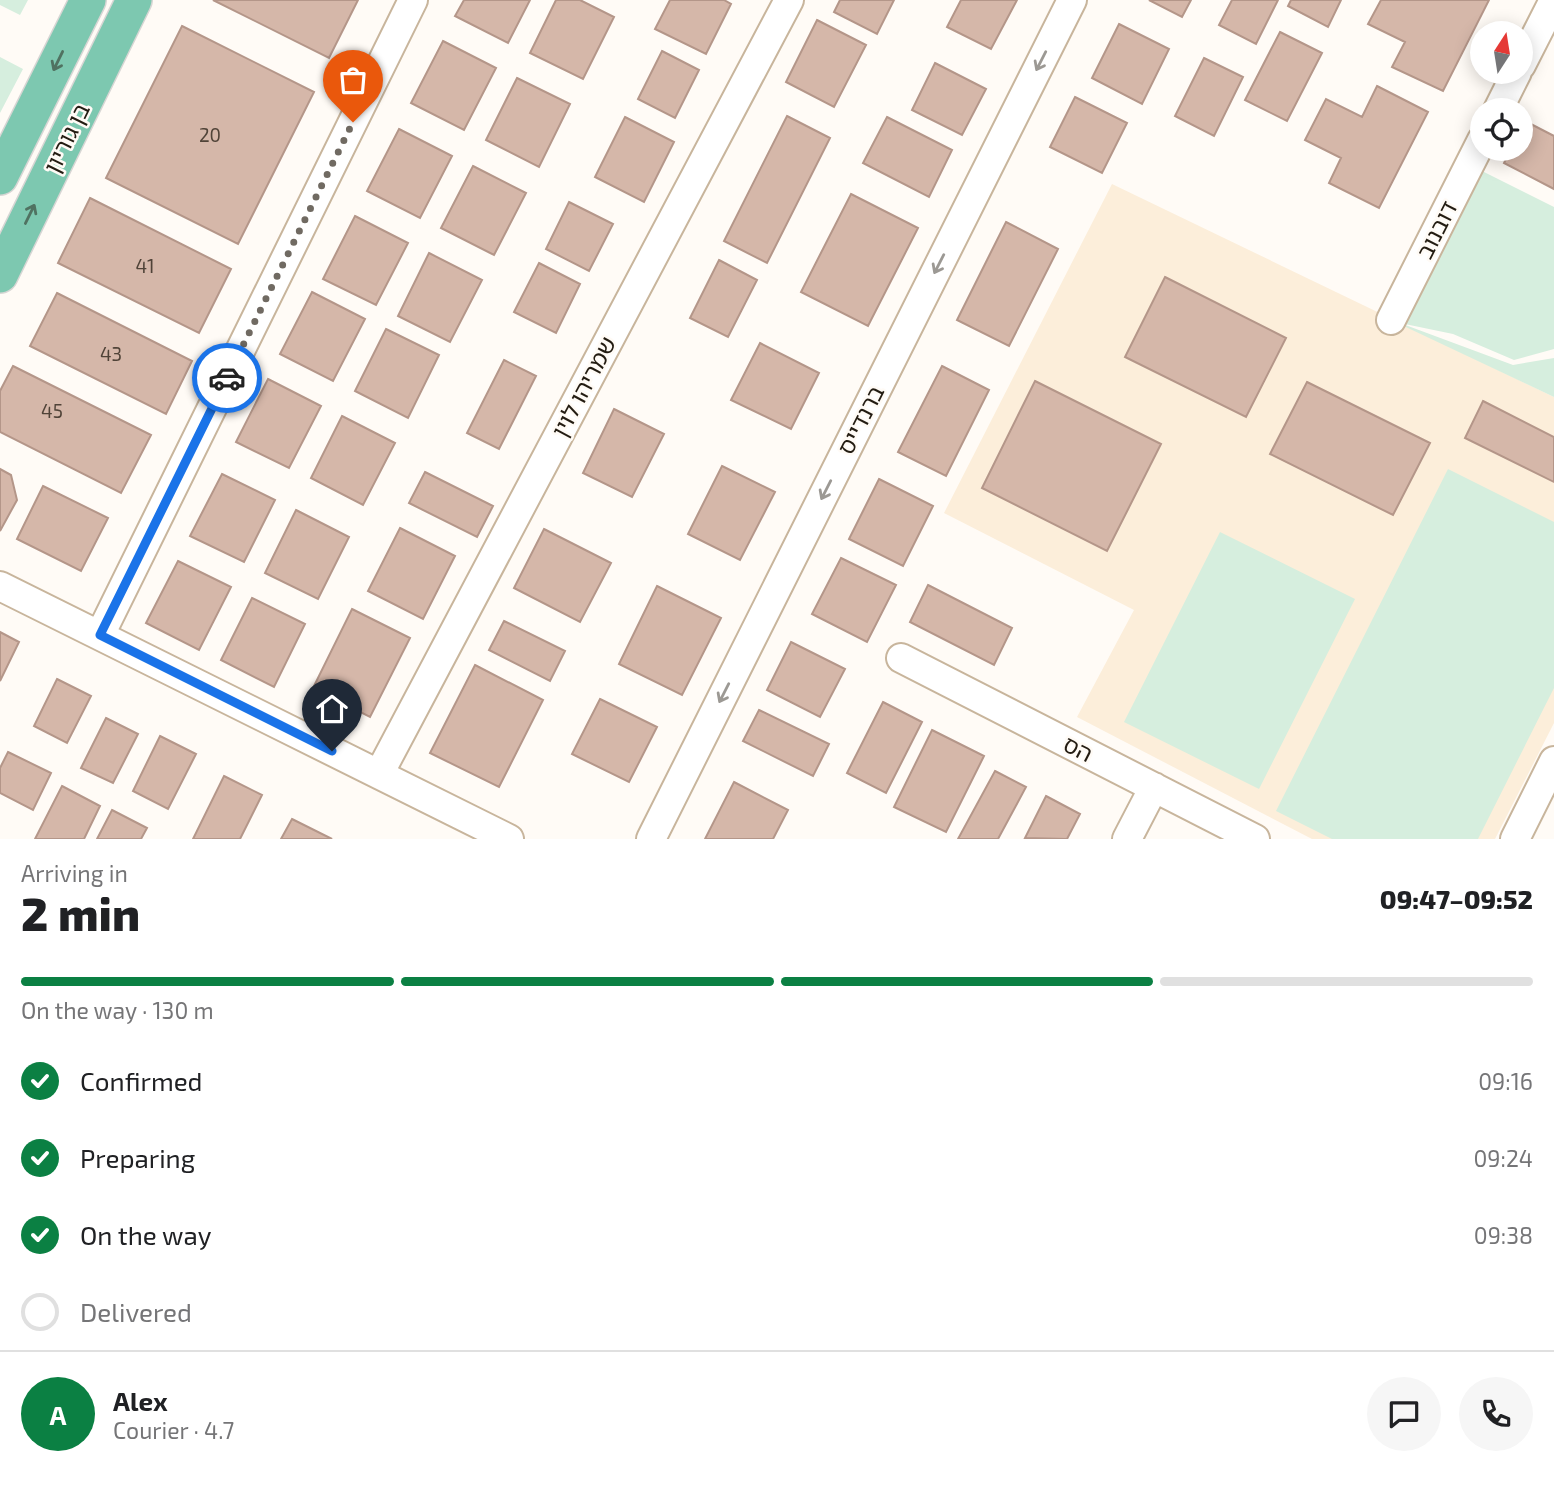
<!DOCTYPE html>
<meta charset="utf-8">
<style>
:root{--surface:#fff;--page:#f6f6f6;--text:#202124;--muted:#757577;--line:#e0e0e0;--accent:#0b8043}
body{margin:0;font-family:"Exo 2","Noto Sans Hebrew",sans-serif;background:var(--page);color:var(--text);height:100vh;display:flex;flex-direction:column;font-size:26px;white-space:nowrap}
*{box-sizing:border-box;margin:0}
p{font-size:23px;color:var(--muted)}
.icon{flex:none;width:38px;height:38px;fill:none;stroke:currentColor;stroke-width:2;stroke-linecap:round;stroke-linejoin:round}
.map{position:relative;height:839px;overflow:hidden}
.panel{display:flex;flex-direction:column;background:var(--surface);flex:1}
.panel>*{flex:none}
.needle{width:46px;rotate:12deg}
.buttons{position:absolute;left:1470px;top:21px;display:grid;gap:14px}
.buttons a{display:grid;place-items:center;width:63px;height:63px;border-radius:50%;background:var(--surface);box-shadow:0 4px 18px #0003;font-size:35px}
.pin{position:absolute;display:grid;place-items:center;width:60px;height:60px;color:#fff;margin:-72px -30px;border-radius:50% 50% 50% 0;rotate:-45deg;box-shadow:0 0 7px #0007}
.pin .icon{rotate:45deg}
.courier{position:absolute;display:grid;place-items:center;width:70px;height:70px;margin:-35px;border:5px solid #1a73e8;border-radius:50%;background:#fff;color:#222;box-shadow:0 2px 9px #0007}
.head em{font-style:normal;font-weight:800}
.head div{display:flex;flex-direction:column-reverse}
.head{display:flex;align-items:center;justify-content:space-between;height:119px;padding:0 21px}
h1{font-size:46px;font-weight:800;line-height:52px}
.bar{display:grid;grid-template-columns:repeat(4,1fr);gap:10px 7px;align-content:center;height:84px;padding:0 21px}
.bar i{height:9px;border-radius:5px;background:var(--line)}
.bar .on{background:var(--accent)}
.bar p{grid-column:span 4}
.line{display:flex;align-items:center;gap:18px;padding:0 21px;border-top:2px solid var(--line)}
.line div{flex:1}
.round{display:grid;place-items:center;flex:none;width:74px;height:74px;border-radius:37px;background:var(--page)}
ol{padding:0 21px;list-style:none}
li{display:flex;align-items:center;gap:21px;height:77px}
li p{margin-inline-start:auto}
li .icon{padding:7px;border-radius:50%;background:var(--accent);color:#fff;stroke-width:4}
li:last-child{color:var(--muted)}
li i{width:38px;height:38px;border:4px solid var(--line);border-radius:50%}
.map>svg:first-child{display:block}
</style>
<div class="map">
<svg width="1554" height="839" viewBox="0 0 1554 839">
<rect width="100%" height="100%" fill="#fffbf6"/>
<path fill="#fceeda" d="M1112 184 1554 397V723L1495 839H1312L1077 717 1134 610 944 513Z"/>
<path fill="#d6eede" d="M0 0H28L20 15 0 5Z
M0 57 23 69 0 113Z
M1470 165 1554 207V349L1514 360 1453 334 1400 323 1513 365 1554 358V397L1391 320Z
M1448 469 1554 522V688L1478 839H1332L1276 811Z
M1220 532 1355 599 1259 789 1124 722Z"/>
<path fill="#d5b7a9" stroke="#b49689" stroke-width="2" d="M213 0H358L329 58Z
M464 0H530L508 43 455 16Z
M556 0H580L614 17 583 79 530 53Z
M670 0H724L731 4 706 54 655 29Z
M840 0H894L877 34 834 12Z
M961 0H1017L991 49 947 27Z
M1149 0H1191L1182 17Z
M1232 0H1278L1256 44 1219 25Z
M1291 0H1341L1328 27 1288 6Z
M1381 0H1489L1443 91 1392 67 1405 42 1368 24Z
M817 20 866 45 834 107 786 82Z
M1119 24 1169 49 1142 104 1092 78Z
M182 26 314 92 238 244 106 178Z
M1280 32 1322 53 1287 121 1245 100Z
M443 41 496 68 464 130 411 103Z
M662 51 699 70 675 118 638 99Z
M1204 58 1243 77 1214 136 1175 116Z
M935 63 986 89 962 135 912 110Z
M517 78 570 104 539 167 486 140Z
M1377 86 1428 112 1379 208 1329 183 1341 158 1305 140 1326 99 1362 117Z
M1075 97 1127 123 1102 173 1050 147Z
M787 116 830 138 767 263 724 241Z
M625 117 674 142 644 202 595 177Z
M887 117 952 150 929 197 863 163Z
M1525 121 1554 136V189L1504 163 1511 149H1521V130Z
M399 129 452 156 420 218 367 191Z
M473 166 526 193 494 255 441 228Z
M851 194 918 228 868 326 801 292Z
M90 198 231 269 199 333 58 263Z
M569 202 613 224 589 271 546 249Z
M355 216 408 243 376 305 323 279Z
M1006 222 1058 249 1009 346 957 320Z
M429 253 482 280 450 342 398 316Z
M719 260 757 280 728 337 690 318Z
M539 263 580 284 556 333 514 312Z
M1165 277 1286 338 1246 417 1125 357Z
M312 292 365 319 333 381 280 354Z
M57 293 192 361 166 414 30 346Z
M386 329 439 355 408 418 355 391Z
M760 343 819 373 791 429 731 400Z
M504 360 536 376 499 449 467 433Z
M13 366 151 435 121 493 0 432V391Z
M942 366 989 390 946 476 898 452Z
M268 379 321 406 289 468 236 442Z
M1035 381 1161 444 1107 551 982 488Z
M1307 382 1430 443 1393 515 1270 454Z
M1483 401 1554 437V482L1465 438Z
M614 409 664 434 632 497 583 473Z
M342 416 395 443 363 505 311 478Z
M722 466 775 492 740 560 688 534Z
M0 469 11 475 17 500 0 531Z
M425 472 493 506 477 537 409 503Z
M222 474 275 500 244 562 190 536Z
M879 479 933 506 903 566 849 539Z
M43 486 108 518 81 571 17 539Z
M296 510 349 537 318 599 265 573Z
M400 528 455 556 423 619 368 591Z
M544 529 611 563 580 622 514 588Z
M841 558 896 585 867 642 812 614Z
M178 561 231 587 199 650 146 623Z
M928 585 1012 628 994 665 910 622Z
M657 586 721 618 682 695 619 664Z
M252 598 305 624 274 687 221 660Z
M352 609 410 638 370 717 313 688Z
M504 621 565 651 550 681 489 650Z
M0 632 19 642 0 681Z
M791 642 845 669 820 717 767 690Z
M475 665 543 700 499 787 430 753Z
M57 679 91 696 67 743 34 726Z
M600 699 657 727 629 782 572 754Z
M883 702 922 722 886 793 847 773Z
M759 710 829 744 813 776 743 741Z
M106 718 138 734 113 783 81 768Z
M932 730 984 756 946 832 894 807Z
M160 736 196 754 168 809 133 791Z
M8 752 51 773 33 810 0 793V768Z
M995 771 1026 787 998 839H958Z
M224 776 262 795 240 839H193Z
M734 782 788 810 773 839H705Z
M62 786 100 806 84 839H35Z
M1046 796 1080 814 1067 839 1025 838Z
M112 810 147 828 141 839H97Z
M292 819 332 839H281Z"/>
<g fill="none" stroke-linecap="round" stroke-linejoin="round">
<g stroke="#c8b59c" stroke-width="32">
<path id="minor" d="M1521 65 1554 0
M1498 110 1517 72
M1391 320 1482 140
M0 586 509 839
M100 635 413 0
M901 658 1255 839
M379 774 789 0
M651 839 1072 0
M1127 839 1154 787
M1515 839 1554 761"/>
</g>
<g stroke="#d7d6d4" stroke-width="38">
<path id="major" d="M0 177 88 0
M0 275 134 0"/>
</g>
<use href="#minor" stroke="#fff" stroke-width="28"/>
<use href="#major" stroke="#7dc8b0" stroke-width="35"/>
</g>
<defs><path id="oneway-shaft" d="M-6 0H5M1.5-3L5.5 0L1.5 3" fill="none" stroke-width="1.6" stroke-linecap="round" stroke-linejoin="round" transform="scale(1.75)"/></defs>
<g stroke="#507261">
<use href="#oneway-shaft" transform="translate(58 61) rotate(116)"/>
<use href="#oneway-shaft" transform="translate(30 214) rotate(-64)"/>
</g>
<g stroke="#9c9994">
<use href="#oneway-shaft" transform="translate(1041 61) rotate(117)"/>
<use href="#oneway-shaft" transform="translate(939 264) rotate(117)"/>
<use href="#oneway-shaft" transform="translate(826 490) rotate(117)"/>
<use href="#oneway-shaft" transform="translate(724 693) rotate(117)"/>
</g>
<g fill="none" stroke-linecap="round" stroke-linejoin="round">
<path stroke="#706a62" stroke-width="7" stroke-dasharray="0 12.6" d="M227 378 353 122"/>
<path stroke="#1a73e8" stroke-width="9" d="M227 378 100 635 332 751"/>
</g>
<g text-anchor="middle" stroke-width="5" stroke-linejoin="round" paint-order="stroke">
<g font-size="19" fill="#504338">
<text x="210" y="142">20</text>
<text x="145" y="273">41</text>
<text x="111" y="361">43</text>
<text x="52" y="418">45</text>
</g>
<g font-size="23" fill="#231c12" stroke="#fffbf6">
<text transform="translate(67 138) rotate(-64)" y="8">בן גוריון</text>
<text transform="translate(1437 230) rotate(-63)" y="8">דובנוב</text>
<text transform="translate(584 387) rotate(-62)" y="8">שמריהו לוין</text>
<text transform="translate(861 420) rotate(-63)" y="8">ברנדייס</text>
<text transform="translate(1078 749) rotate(27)" y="8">הס</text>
</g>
</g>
</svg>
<div class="buttons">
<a><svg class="needle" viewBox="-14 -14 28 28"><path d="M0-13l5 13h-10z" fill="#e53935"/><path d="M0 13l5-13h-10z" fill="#757577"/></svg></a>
<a><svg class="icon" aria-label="locate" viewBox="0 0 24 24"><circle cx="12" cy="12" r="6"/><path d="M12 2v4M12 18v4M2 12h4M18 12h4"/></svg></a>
</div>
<div class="pin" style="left:353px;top:122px;background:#ea580c"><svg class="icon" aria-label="bag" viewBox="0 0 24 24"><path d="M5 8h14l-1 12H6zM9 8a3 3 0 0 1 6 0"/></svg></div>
<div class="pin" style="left:332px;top:751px;background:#1f2937"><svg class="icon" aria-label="home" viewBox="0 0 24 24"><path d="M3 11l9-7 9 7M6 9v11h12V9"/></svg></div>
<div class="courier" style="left:227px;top:378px"><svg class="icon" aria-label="car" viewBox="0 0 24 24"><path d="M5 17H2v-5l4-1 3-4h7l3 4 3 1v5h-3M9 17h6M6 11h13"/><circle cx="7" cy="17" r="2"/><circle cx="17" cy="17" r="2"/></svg></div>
</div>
<section class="panel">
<div class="head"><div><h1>2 min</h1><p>Arriving in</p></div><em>09:47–09:52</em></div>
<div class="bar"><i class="on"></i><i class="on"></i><i class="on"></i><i></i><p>On the way · 130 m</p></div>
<ol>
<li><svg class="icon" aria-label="check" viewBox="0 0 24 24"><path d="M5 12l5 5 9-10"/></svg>Confirmed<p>09:16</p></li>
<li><svg class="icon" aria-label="check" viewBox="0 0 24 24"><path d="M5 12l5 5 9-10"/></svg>Preparing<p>09:24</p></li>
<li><svg class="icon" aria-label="check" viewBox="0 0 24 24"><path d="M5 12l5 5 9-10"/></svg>On the way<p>09:38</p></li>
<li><i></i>Delivered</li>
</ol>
<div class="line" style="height:126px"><b class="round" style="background:var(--accent);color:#fff">A</b><div><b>Alex</b><p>Courier · 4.7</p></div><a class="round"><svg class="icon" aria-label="chat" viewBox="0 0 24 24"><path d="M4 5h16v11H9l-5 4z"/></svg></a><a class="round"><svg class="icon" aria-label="phone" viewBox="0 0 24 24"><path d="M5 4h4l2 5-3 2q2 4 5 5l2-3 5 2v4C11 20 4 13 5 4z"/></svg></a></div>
</section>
